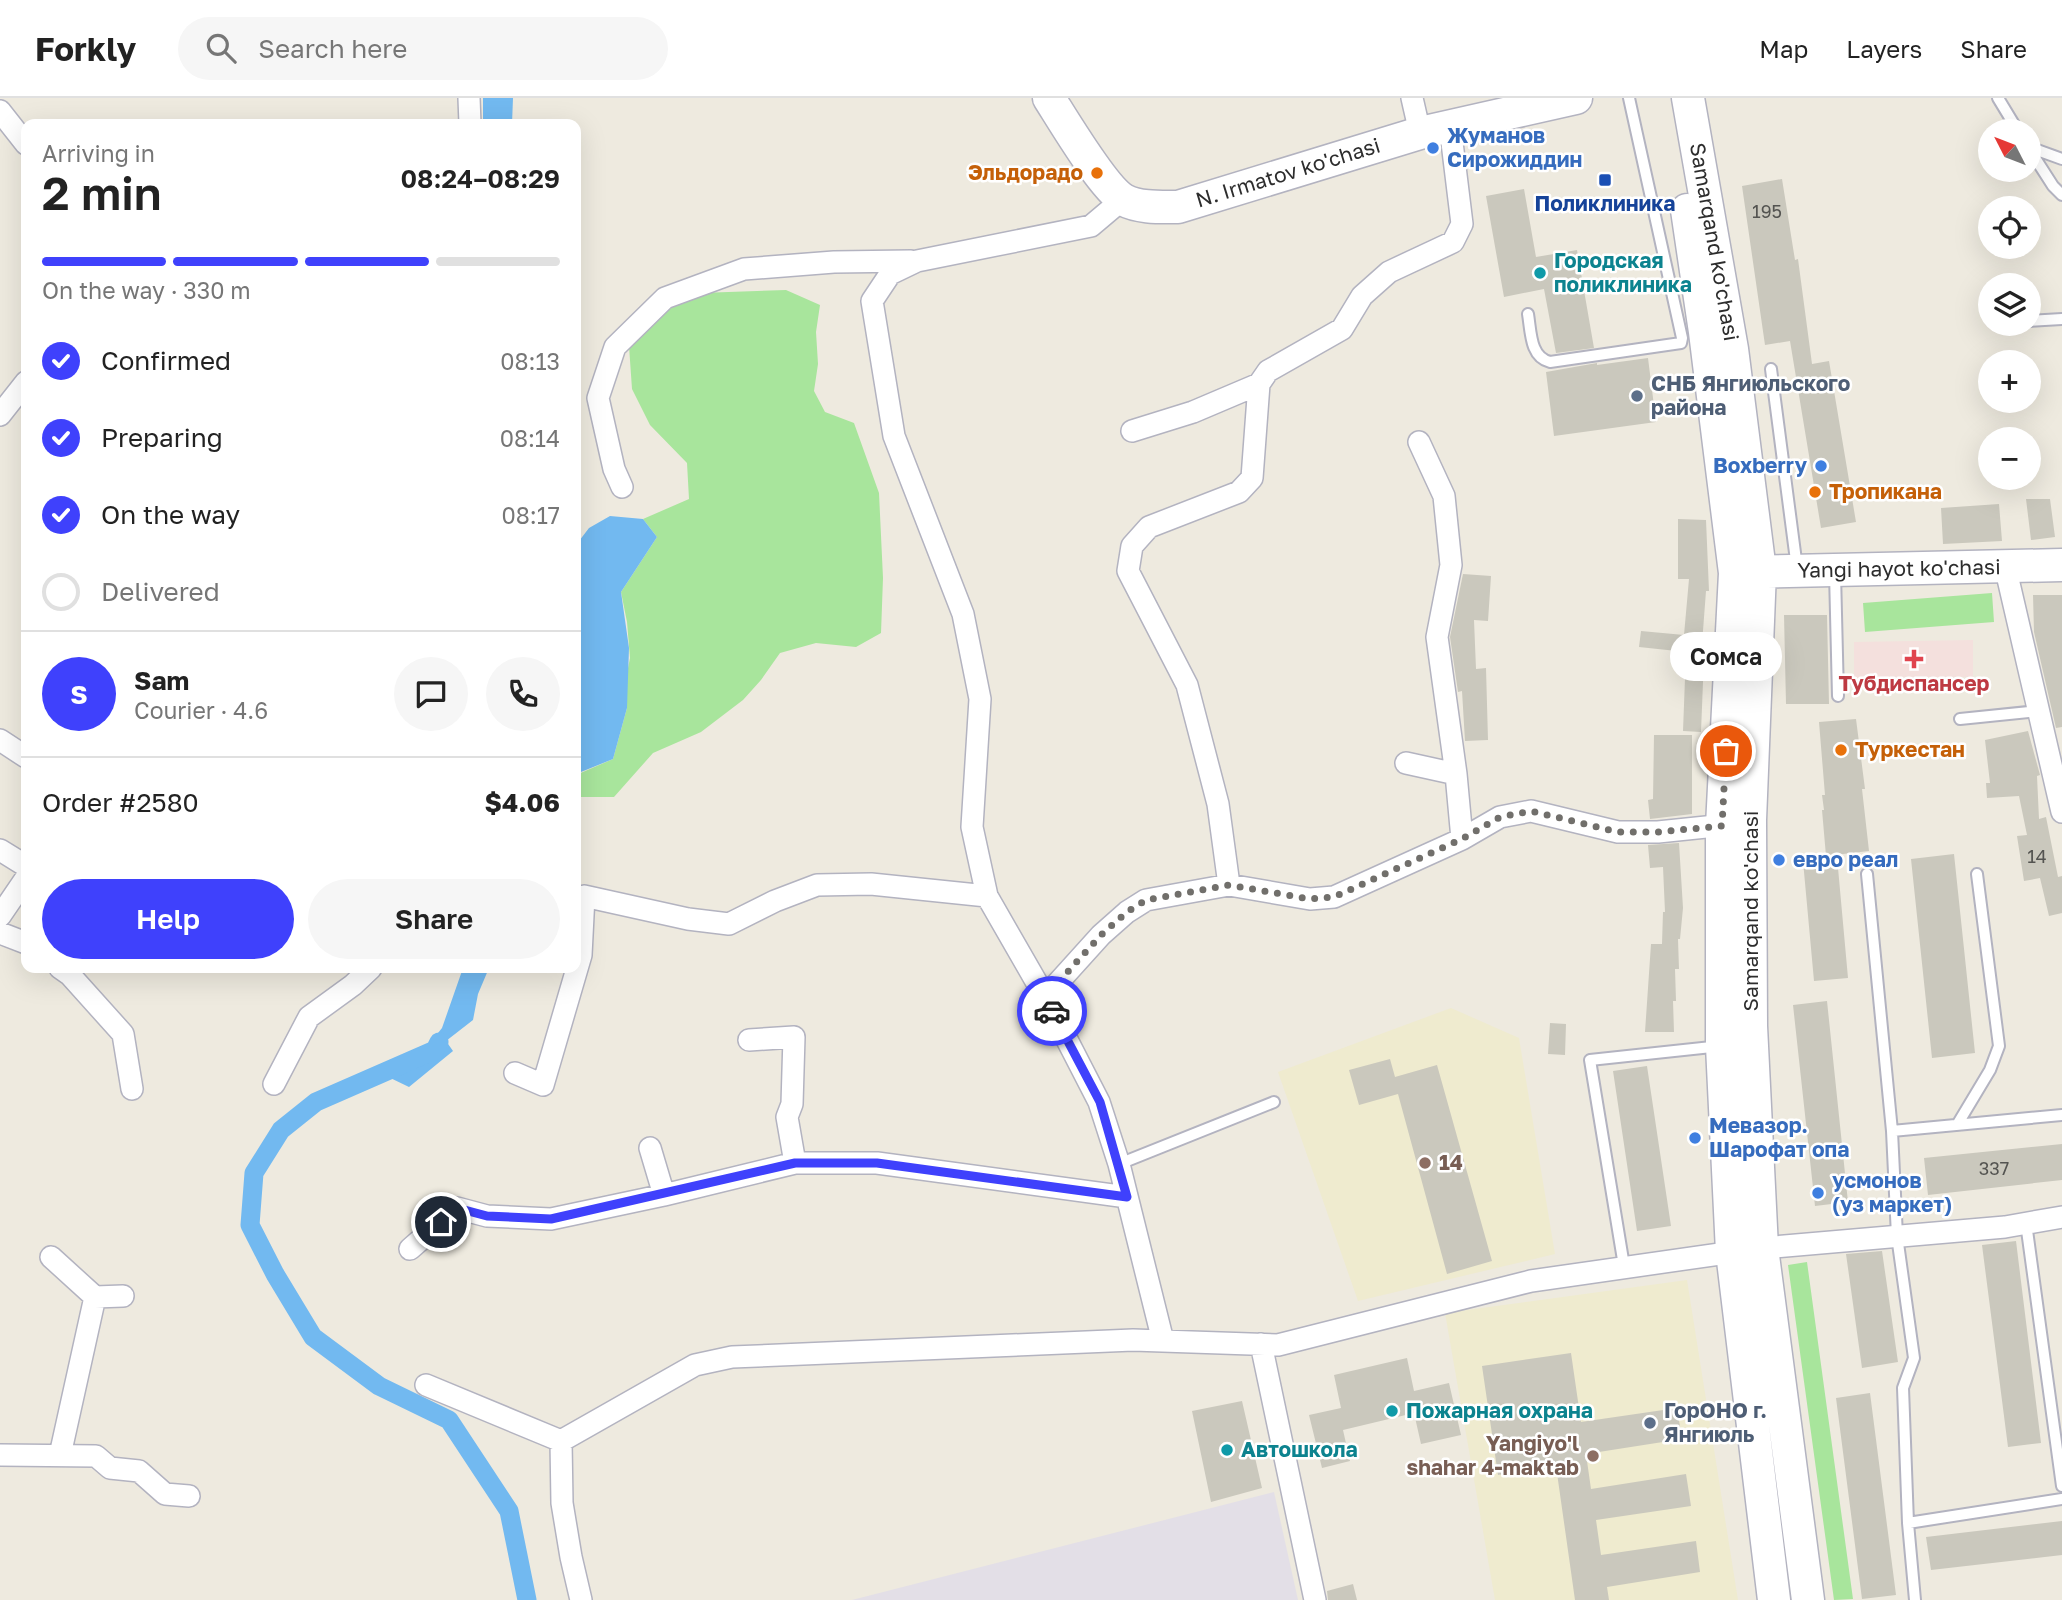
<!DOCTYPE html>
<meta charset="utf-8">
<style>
:root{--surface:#fff;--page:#f6f6f6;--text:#222;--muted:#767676;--line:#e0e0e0;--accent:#3f41fc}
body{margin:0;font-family:"Golos Text",sans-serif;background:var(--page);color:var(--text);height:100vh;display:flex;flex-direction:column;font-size:26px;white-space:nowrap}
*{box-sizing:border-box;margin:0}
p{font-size:23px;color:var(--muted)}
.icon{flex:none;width:38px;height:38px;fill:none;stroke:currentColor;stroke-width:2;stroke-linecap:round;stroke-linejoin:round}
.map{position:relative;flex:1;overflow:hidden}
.panel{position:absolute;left:21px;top:21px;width:560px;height:854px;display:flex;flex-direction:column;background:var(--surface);border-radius:14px;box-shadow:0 7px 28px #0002}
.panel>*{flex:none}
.needle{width:46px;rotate:312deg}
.controls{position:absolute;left:1978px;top:21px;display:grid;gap:14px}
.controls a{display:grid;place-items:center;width:63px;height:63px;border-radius:50%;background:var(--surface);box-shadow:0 7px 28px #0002;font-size:35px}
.pin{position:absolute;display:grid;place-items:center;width:60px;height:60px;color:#fff;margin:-30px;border:4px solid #fff;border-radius:50%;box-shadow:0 2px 7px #0007}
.courier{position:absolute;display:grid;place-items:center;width:70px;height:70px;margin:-35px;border:5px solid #3f41fc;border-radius:50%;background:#fff;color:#222;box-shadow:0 2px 9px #0007}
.bubble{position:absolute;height:49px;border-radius:24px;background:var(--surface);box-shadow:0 7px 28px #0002;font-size:23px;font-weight:600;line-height:49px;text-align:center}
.summary em{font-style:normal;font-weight:600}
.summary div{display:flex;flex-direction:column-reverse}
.summary{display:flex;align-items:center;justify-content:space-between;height:119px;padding:0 21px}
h1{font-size:46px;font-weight:600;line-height:52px}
.bar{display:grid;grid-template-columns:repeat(4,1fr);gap:10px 7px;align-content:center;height:84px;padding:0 21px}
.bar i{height:9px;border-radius:5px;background:var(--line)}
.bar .active{background:var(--accent)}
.bar p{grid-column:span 4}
.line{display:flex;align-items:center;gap:18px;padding:0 21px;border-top:2px solid var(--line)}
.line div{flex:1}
.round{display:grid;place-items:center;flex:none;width:74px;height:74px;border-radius:37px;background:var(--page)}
ol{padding:0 21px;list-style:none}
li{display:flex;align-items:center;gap:21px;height:77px}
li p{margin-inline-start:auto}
li .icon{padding:7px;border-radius:50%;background:var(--accent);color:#fff;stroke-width:4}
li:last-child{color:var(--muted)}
li i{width:38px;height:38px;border:4px solid var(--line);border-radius:50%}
.action{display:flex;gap:14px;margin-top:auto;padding:14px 21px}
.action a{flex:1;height:80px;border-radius:42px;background:var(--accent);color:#fff;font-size:28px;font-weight:600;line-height:80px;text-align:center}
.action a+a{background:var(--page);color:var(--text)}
header{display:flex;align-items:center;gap:42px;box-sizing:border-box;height:98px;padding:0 35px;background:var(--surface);border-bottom:2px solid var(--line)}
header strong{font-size:33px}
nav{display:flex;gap:38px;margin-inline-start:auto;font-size:24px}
.search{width:490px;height:63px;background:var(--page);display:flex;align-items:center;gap:18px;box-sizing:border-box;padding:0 24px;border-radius:38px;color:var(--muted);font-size:26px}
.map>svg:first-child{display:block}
</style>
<header>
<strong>Forkly</strong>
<div class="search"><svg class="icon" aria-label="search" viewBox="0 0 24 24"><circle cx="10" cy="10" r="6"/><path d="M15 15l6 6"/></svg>Search here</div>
<nav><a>Map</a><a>Layers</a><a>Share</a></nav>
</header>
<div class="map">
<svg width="2062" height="1502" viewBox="0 0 2062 1502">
<rect width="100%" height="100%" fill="#eeeadf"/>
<path fill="#e3dfe7" d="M1274 1394 1298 1502H852Z"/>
<path fill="#efebcf" d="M1451 910 1519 940 1555 1156 1358 1203 1278 974Z
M1687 1182 1738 1502H1495L1445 1215Z"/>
<path fill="#f4e0dd" d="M1973 542V579L1854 580V544Z"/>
<path fill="#a8e59c" d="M786 192 820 207 816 234 818 266 814 293 825 314 854 325 879 395 883 480 881 535 856 549 816 545 780 555 761 582 743 602 701 634 653 655 614 699H580L576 696V677L613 661 627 610 625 585 630 560 627 524 621 494 657 439 643 421 689 401 687 365 650 327 632 291 629 248 666 209 700 195Z
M1992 495 1994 524 1865 534 1863 505Z
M1807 1164 1853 1501 1834 1502 1788 1167Z"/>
<path fill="#72b9f0" d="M483 0H513L512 26H483Z
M610 418 643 421 657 439 621 494 629 550 627 610 613 661 576 676V447L589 430Z
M463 870H489L478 896 473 922 446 943 453 953 409 989 380 975 418 960 442 930Z"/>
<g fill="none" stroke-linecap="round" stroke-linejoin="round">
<path stroke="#72b9f0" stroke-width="19" d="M439 944 435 952 316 1004 281 1032 254 1075 250 1127 275 1176 313 1239 379 1288 449 1322 509 1413 527 1502"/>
</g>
<path fill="#cac8bd" d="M1782 81 1795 162 1798 161 1812 266 1829 263 1856 424 1821 430 1790 243 1765 247 1742 88Z
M1524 91 1536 159 1577 152 1594 250 1556 255 1544 191 1504 199 1486 98Z
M1648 260 1656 324 1554 338 1546 274 1597 265V267Z
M2026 401H2050L2055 439 2031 442Z
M1999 406 2002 443 1943 446 1941 410Z
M1678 421 1706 422 1709 493H1706L1701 559H1704L1701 634 1683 633 1686 554 1639 549 1641 533 1684 537 1689 481H1678Z
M1463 476 1491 478 1488 523 1474 522 1476 571 1486 570 1488 642 1465 643 1462 593 1458 594 1450 539Z
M2033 497H2062V629L2056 630 2034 534Z
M1784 517H1827L1829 606H1786Z
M1856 621 1865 691H1862L1869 753 1826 758 1822 712H1824L1822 697H1825L1819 624Z
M2028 633 2040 677 2037 678 2039 721 2046 719 2058 779 2062 778V815L2049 818 2040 780 2024 783 2017 738 2027 737 2019 698 1987 700 1986 685H1990L1985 642Z
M1654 637H1692V716L1650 721 1648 702 1653 701Z
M1679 745 1683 810 1680 841H1678L1679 871H1675L1676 903H1673L1674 934H1645L1651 846H1662L1663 814H1665L1663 769 1650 770 1648 747Z
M1954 756 1975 955 1932 960 1911 761Z
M1837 759 1848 880 1814 883 1803 763Z
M1827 903 1848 1104 1815 1108 1793 907Z
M1550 925 1566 926 1565 957 1548 956Z
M1390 961 1395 979 1437 967 1492 1163 1447 1176 1398 996 1359 1007 1349 972Z
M1647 968 1671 1128 1637 1133 1613 973Z
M2062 1046V1082L1928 1097 1924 1060Z
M2016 1143 2041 1345 2008 1349 1982 1147Z
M1882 1153 1898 1264 1862 1270 1846 1156Z
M1571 1255 1581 1324 1677 1310 1682 1341 1586 1356 1591 1391 1686 1376 1691 1408 1596 1422 1601 1457 1696 1443 1700 1474 1607 1489 1609 1502H1575L1556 1368 1498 1377 1482 1268Z
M1407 1260 1414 1293 1449 1285 1461 1337 1421 1346 1414 1315 1343 1332 1350 1363 1322 1370 1309 1317 1341 1310 1334 1277Z
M1870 1295 1896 1497 1862 1501 1836 1300Z
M1242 1303 1262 1390 1211 1404 1192 1313Z
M2062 1423V1457L1931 1472 1926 1439Z
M1353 1486 1357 1502H1328L1327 1493Z"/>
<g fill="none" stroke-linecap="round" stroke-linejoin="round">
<g stroke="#b3b3c0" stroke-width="14">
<path id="lane" d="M1998 0 2018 33
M2028 49 2053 88 2062 97
M2029 49 2062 61
M1528 216C1531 234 1530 259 1550 264L1681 245 1682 240 1629 0
M2028 223 2062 221
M1771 271 1797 470
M1835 475 1838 598
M1960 621 2038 613
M1867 776 1892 1033
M1957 1027 1990 972 1999 948 1977 776
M1119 1066 1274 1004
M2026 1125 2062 1388
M1624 1168 1590 962 1721 948
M1908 1425 1903 1290 1914 1260 1897 1138 1892 1033 2062 1017
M1915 1502 1908 1425 2062 1401"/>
</g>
<g stroke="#b3b3c0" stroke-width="24">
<path id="street" d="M469 0 470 26
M1412 0 1420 35
M0 13 26 46
M1123 101 1091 128 917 163 890 176 872 203 894 338 963 516 980 601 972 729 987 798 1045 899 1099 1004 1119 1066 1163 1243
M0 317 26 284
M1132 333 1193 314 1259 286
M1419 344 1444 398 1451 467 1437 539 1456 676 1462 741
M622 389 614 371 598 300 615 249 665 200 744 171 834 164 911 163
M2005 468 2062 714
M0 642 26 659
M1406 665 1456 676
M0 752 26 768
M1229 787 1218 706 1187 587 1128 473 1132 448 1149 429 1239 394 1252 380 1259 286 1268 273 1342 231 1362 198 1389 174 1453 144 1462 126 1450 28
M0 818 26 780
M0 835 26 845
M60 870 70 877 123 936 132 991
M1045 899 1101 837 1127 814 1146 802 1229 787 1310 801 1334 799 1462 741 1500 719 1531 713 1618 734H1658L1735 726
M515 975 543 987 581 857 584 798 688 821 729 826 775 803 817 787 871 786 987 798
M274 986 309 919 353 887 371 870
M795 1065H877L1127 1099
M664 1097 795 1065 787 1019 792 1006 794 939 749 942
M410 1151 457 1110 487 1118 551 1121 664 1097 650 1050
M51 1159 95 1199 60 1357
M95 1199 123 1198
M1261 1246 1315 1502
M426 1287 561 1343
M561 1343 695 1267 732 1259 1133 1242 1278 1247 1531 1183 1762 1150 2005 1129 2062 1119
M561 1343 562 1405 571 1459 581 1502
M0 1357 96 1358 110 1370 139 1373 165 1396 189 1398"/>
</g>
<g stroke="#b3b3c0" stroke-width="35">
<path id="secondary" d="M1049 0C1063 22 1104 91 1124 102 1139 110 1160 109 1178 109L1420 35 1576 0
M1688 0 1732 251 1760 473 1750 722 1751 928 1762 1150 1808 1502
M1687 112 1705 234 1735 475 1722 728V948L1732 1154 1774 1502
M1740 474 2062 467"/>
</g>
<use href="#lane" stroke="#fff" stroke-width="10"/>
<use href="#street" stroke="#fff" stroke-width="21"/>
<use href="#secondary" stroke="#fff" stroke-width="32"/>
</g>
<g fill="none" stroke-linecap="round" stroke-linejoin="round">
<path stroke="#716f6b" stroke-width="7" stroke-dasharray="0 12.6" d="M1052 913 1045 899 1101 837 1127 814 1146 802 1229 787 1310 801 1334 799 1462 741 1500 719 1531 713 1618 734H1658L1722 728 1726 653"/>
<path stroke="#3f41fc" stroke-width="9" d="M441 1124 457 1110 487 1118 551 1121 795 1065H877L1127 1099 1100 1004 1052 913"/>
</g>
<g fill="#3f7fe0" stroke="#fff" stroke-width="2.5">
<circle cx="1433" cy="50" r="7"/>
<circle cx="1821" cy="368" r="7"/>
<circle cx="1779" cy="762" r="7"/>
<circle cx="1695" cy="1040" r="7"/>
<circle cx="1818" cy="1095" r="7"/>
</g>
<g fill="#e8710a" stroke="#fff" stroke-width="2.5">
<circle cx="1097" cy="75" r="7"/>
<circle cx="1815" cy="394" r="7"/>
<circle cx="1841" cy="652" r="7"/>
</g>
<rect fill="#1a4fb4" stroke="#fff" stroke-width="2.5" x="1598" y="75" width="14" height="14" rx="3.5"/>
<g fill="#0f9aa8" stroke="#fff" stroke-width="2.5">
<circle cx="1540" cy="175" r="7"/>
<circle cx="1392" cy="1313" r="7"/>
<circle cx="1227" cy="1352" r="7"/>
</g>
<g fill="#5c6f8a" stroke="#fff" stroke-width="2.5">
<circle cx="1637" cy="298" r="7"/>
<circle cx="1650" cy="1325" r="7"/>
</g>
<path fill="#e0444e" stroke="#fff" stroke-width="2.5" d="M1910.5 550.5h7v7h7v7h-7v7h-7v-7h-7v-7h7z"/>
<g fill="#8d6e63" stroke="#fff" stroke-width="2.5">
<circle cx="1425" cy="1065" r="7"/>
<circle cx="1593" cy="1358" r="7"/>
</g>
<g text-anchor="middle" stroke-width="5" stroke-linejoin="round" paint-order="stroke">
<g font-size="18" fill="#545451">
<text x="1767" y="120">195</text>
<text x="2037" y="765">14</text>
<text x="1994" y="1077">337</text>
</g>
<g font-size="21" font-weight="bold" fill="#366cbe" stroke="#fff" text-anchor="start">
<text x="1447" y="45">Жуманов<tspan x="1447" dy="24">Сирожиддин</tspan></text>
<text x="1807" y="375" text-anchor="end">Boxberry</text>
<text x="1793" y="769">евро реал</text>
<text x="1709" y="1035">Мевазор.<tspan x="1709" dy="24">Шарофат опа</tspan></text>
<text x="1832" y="1090">усмонов<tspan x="1832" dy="24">(уз маркет)</tspan></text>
</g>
<g font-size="21" font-weight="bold" fill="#c56008" stroke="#fff" text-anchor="start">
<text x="1083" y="82" text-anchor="end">Эльдорадо</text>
<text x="1829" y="401">Тропикана</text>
<text x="1855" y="659">Туркестан</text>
</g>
<g font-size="21" fill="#2d2d2d" stroke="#fff">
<text transform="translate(1288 75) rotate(-17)" y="7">N. Irmatov ko'chasi</text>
<text transform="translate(1714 144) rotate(80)" y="7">Samarqand ko'chasi</text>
<text transform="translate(1899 471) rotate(-1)" y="7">Yangi hayot ko'chasi</text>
<text transform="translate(1751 813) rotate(-90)" y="7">Samarqand ko'chasi</text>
</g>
<g font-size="21" font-weight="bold" fill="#164399" stroke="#fff">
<text x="1605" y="113">Поликлиника</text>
</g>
<g font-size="21" font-weight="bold" fill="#0d838f" stroke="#fff" text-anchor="start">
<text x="1554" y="170">Городская<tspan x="1554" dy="24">поликлиника</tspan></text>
<text x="1406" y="1320">Пожарная охрана</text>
<text x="1241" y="1359">Автошкола</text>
</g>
<g font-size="21" font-weight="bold" fill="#4e5e75" stroke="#fff" text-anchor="start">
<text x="1651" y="293">СНБ Янгиюльского<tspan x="1651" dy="24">района</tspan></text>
<text x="1664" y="1320">ГорОНО г.<tspan x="1664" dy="24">Янгиюль</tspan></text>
</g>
<g font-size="21" font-weight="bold" fill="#be3a42" stroke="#fff">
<text x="1914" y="593">Тубдиспансер</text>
</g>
<g font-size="21" font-weight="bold" fill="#785e54" stroke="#fff" text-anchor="start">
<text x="1439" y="1072">14</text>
<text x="1579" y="1353" text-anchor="end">Yangiyo'l<tspan x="1579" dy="24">shahar 4-maktab</tspan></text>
</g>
</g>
</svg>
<div class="controls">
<a><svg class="needle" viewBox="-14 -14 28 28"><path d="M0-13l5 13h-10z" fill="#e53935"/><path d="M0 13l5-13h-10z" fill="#767676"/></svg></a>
<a><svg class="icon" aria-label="locate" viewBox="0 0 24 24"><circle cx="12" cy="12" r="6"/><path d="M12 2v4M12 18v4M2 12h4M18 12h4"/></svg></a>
<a><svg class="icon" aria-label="layers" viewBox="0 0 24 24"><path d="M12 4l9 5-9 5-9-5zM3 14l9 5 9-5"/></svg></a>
<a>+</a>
<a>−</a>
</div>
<div class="pin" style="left:1726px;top:653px;background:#ea580c"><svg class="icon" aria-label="bag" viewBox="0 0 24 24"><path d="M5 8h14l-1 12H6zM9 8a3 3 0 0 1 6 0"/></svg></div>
<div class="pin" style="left:441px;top:1124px;background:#1f2937"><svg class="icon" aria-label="home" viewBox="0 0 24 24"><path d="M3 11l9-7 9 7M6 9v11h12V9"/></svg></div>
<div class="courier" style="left:1052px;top:913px"><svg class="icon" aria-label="car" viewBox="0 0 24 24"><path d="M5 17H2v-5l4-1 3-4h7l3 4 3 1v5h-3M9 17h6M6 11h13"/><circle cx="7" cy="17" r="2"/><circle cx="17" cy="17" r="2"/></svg></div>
<div class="bubble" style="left:1670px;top:534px;width:112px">Сомса</div>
<section class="panel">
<div class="summary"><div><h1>2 min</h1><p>Arriving in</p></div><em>08:24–08:29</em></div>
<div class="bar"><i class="active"></i><i class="active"></i><i class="active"></i><i></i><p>On the way · 330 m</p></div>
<ol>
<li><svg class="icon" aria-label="check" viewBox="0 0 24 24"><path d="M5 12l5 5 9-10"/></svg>Confirmed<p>08:13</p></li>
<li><svg class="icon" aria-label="check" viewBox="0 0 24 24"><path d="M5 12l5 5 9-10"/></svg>Preparing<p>08:14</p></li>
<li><svg class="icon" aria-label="check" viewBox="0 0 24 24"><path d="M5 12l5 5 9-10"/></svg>On the way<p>08:17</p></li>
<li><i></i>Delivered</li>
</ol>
<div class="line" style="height:126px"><b class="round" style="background:var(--accent);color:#fff">S</b><div><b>Sam</b><p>Courier · 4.6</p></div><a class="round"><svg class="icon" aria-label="chat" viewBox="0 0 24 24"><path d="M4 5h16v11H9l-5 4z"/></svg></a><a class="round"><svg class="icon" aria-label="phone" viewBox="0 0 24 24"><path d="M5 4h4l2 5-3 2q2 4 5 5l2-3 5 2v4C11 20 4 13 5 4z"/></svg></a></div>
<div class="line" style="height:91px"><div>Order #2580</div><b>$4.06</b></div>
<div class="action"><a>Help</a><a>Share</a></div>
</section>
</div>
